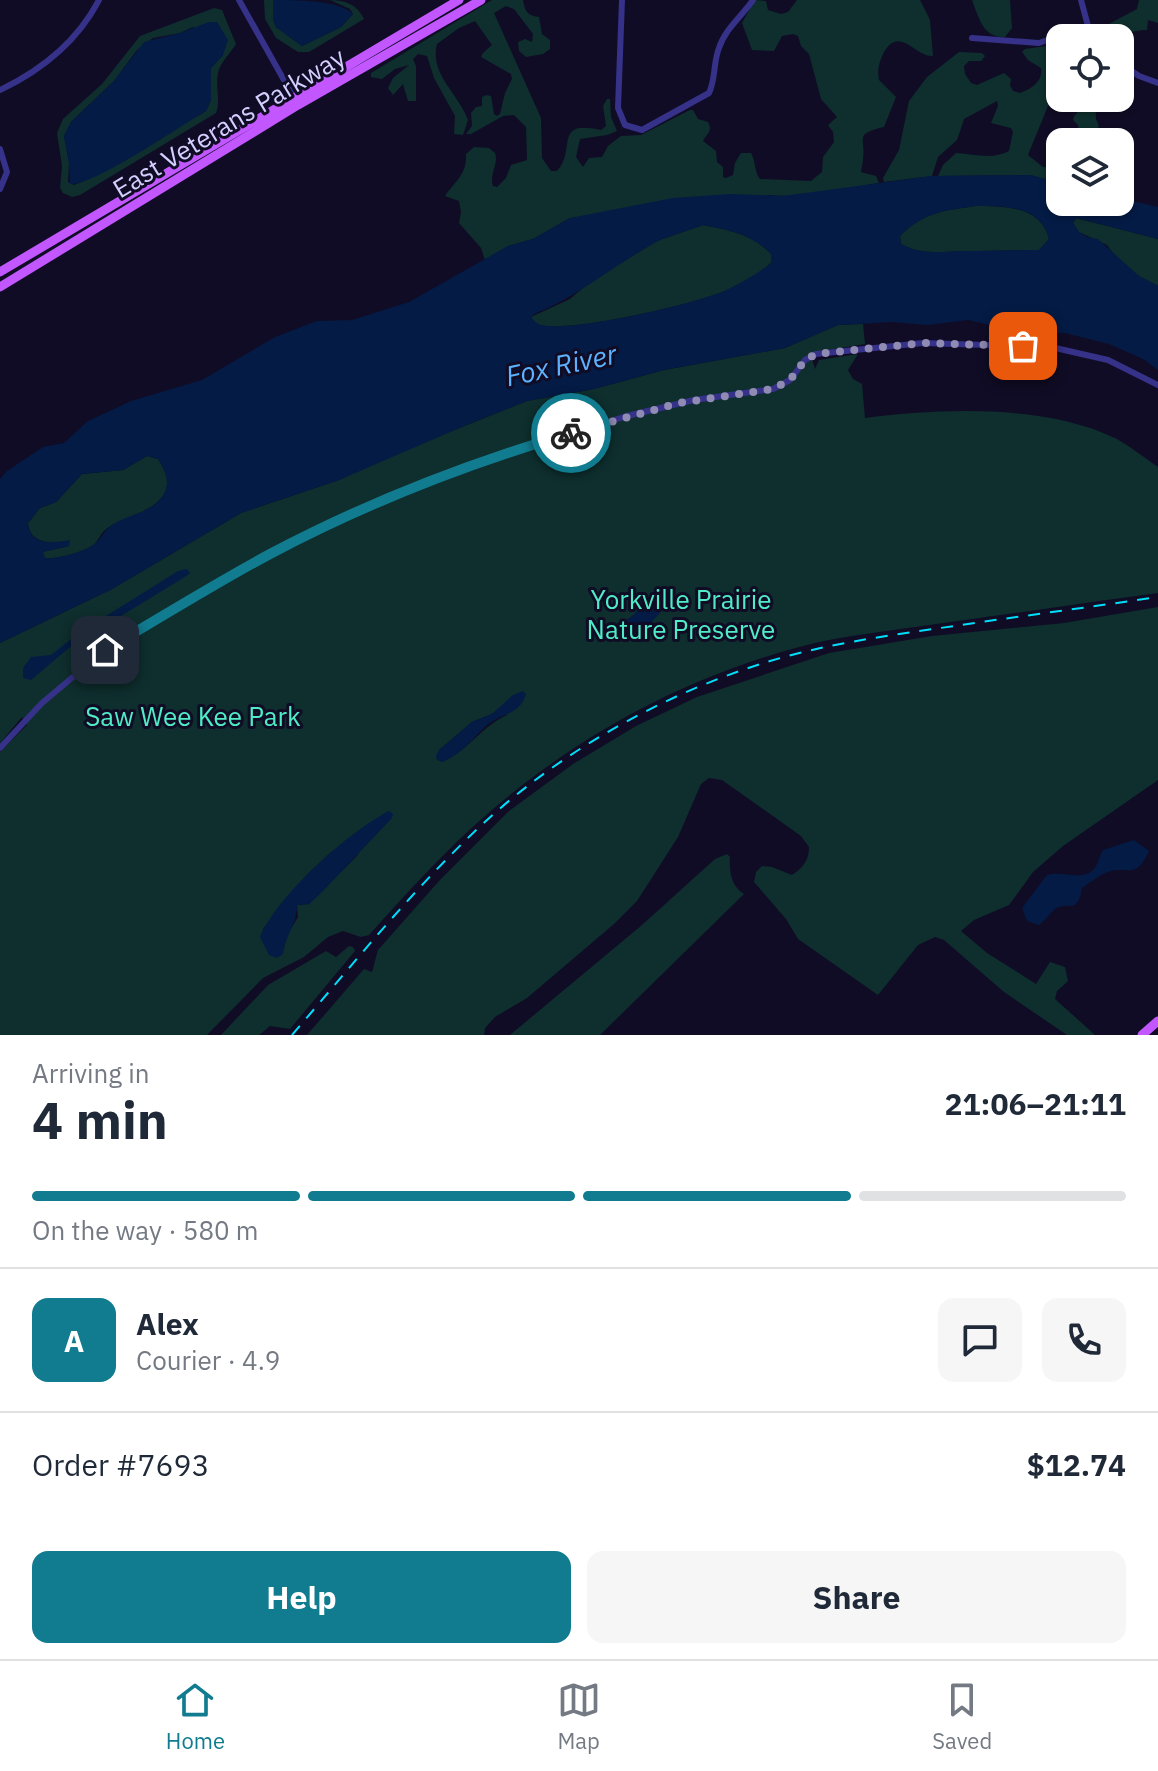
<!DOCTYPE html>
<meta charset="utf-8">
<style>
:root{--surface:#fff;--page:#f6f6f7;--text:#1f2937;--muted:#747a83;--line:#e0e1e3;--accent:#117b8f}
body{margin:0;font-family:"IBM Plex Sans",sans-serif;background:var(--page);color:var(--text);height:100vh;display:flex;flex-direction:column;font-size:30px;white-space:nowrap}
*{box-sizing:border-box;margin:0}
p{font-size:26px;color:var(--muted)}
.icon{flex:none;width:44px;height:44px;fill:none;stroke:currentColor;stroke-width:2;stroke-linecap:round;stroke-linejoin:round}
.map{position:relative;height:1035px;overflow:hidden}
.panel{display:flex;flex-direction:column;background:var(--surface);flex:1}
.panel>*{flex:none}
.controls{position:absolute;left:1046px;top:24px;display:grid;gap:16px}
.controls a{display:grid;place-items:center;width:88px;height:88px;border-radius:16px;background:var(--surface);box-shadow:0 2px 6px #0004;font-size:40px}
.pin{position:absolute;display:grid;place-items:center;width:68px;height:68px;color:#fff;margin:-34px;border-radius:16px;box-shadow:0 4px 12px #0006}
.courier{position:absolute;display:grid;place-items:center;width:80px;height:80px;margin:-40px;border:6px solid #117b8f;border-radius:50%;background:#fff;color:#222;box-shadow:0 2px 10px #0007}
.head em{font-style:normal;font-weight:700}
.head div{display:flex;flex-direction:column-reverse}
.head{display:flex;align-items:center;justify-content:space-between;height:136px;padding:0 32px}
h1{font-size:52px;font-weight:700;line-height:60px}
.bar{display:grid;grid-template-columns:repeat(4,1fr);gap:12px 8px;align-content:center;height:96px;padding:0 32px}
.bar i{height:10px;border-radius:6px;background:var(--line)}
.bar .selected{background:var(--accent)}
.bar p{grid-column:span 4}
.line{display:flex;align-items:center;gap:20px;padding:0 32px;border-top:2px solid var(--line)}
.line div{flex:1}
.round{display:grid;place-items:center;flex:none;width:84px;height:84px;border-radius:16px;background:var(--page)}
.action{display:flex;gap:16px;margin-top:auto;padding:16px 32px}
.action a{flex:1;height:92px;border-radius:16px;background:var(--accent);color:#fff;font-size:32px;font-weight:700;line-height:92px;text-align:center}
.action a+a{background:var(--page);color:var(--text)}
.tabs{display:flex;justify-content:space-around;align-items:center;height:112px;border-top:2px solid var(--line);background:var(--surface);font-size:22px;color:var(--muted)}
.tabs a{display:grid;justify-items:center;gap:4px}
.tabs .selected{color:var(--accent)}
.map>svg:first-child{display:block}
</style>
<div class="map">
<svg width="1158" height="1035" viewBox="0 0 1158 1035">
<rect width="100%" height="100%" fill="#100c25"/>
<path fill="#0e2f2e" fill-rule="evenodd" d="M264 0H273V19L276 27 302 46 341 27 353 14 350 9 330 0C345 0 358 5 364 19L309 52H298L276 38 265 19Z
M492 0H523C525 12 528 16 539 17L542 34 550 40V49L543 54 526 57 519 51 518 42 525 39 532 42 533 34 514 9 506 6 494 13 541 118 542 158 551 171H557C577 150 552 119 601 130L606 126 603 106 607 99H610L611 117 617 131 607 135 580 139 576 157 583 167 589 158 602 157 608 146 621 136 641 135 690 110H693L698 119 708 122C713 132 707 133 703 141L716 151 717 162 723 167V177L726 178 733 175 735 163 741 153H751C756 161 754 172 760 179L811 181 822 172 823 157 834 142 833 132 828 125 837 117 821 99 809 54 801 46 798 36 793 34 782 36 774 51 752 50 742 23 755 0 766 1 768 10 781 14 788 12 797 0H920L930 20 933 56C916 58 899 23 883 54 879 63 877 70 879 80L896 97 884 127C853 134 866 138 863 159 863 164 861 168 861 172L876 176 879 183C844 188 805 199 770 195L570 218 533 239 508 246 485 260 481 248 459 223 461 212 459 201 445 196C455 181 467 175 466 154L474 147 489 148 495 153C499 163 489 175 493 186L497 187 506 178 511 165 527 160 526 127 514 115 503 116 471 134H466L472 126 471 113 476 107 482 106V97L486 95 491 96 494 114 497 116 500 114 505 93 512 79 511 74 481 57 483 53 492 45 475 21 459 28 437 44C429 74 459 94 468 120L463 135 454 134 455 116 434 78 427 56 418 54 413 59 416 66V101H408L403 84 393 95 388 88 393 78 409 65 395 69 382 79 371 77V73Z
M972 0H1010L1012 28 1005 37C983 38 979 18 972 0Z
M1139 0H1158V23L1148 20 1147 30C1130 30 1120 38 1103 38L1100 33 1103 27 1137 9Z
M214 8 222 10 236 44C230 54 221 61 218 73 215 87 221 100 216 113L80 195 72 197 63 193 60 188 62 166 57 133 63 119 102 84 140 36ZM193 27 223 55 211 68V100L206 111 91 178 74 185 68 182 69 163 64 136 71 122 114 81 137 50 153 38 180 33Z
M1060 44V68L1052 79 1048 106 1028 155 1043 167 1057 168 1060 164V183L1030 175 938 176 943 165 956 153C974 154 993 160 1009 151L1013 132 1011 128 991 123 998 106 997 101 964 119 957 140 938 157 932 176 884 182 883 178 899 150 909 101 927 77 959 52 982 53 985 56 981 61H969L964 66 965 74 971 83 977 85 1004 73 1011 79 1010 85 1013 91 1020 93C1031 89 1043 82 1041 68L1028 60 1022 52 1025 49Z
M1091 98H1100C1099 102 1096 106 1096 111 1094 128 1106 119 1091 142H1071L1079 135 1078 125 1073 120 1074 116Z
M975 206C1004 206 1041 206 1049 239L1039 250C1014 250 988 251 963 251 941 252 921 255 901 244L900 236C924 212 943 211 975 206Z
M1076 218 1158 239V286L1139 276 1119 261 1107 245 1079 232 1073 223Z
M703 225C728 230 753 234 771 254V263C760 273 743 282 729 289 702 303 569 333 540 325 535 323 534 321 531 317L570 299 590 282 657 241Z
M863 324 865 344 810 353 815 369 819 360 858 354 848 370 853 379 862 384 865 418C941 408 1046 404 1117 439 1131 447 1145 458 1158 467V593C1084 603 1010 614 936 624 891 631 844 635 799 647 687 677 580 734 492 810 447 848 408 892 369 935L361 937 343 931 328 937 304 957 263 978 207 1035H0V752L27 725 22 717 0 743V643L112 589 241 513 339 480 417 445 527 401 594 389 664 370 785 348 838 325ZM502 706 507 715C482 726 468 751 442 762L439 750 472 722 492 714ZM385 813 356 857 309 904 297 905 298 917 285 939 284 950 263 929 306 876 329 854Z
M147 456 158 459C165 470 171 482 164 494 151 515 123 515 105 530 100 534 98 542 93 545 85 552 54 560 45 558L42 552 69 546C51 541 30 545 28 523L40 508 56 502 82 474 123 470Z
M1158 607V780L1063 846 1033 872 1009 905 974 920 961 931 987 953 1036 984 1050 962 1065 967 1068 981 1057 991 1055 999 1095 1035H1067L1004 992 944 940 935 937 918 945 878 995 798 939 786 919 754 882 756 872 762 866 772 867 792 875C803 868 809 860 809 847L801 836 722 780 709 778 701 784 678 837 637 901 614 924 527 998 495 1017 485 1028 484 1035H307L364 969 372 972 378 950 439 881 509 811 573 764 636 726 697 697 829 653 932 636 1064 623Z
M727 854 730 857C729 871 731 886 744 894L600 1035H510L642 925 715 859Z
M349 946 353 947 355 951 290 1029 270 1026 259 1035H221L268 985 326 951 336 957Z"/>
<path fill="#041b45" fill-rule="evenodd" d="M273 0C296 0 339 0 353 14L341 27 302 46 276 27 273 19Z
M209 22H217L228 40 223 55 211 68V100L206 111C180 126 94 186 70 184L69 163 64 136 71 122 114 81 144 42 180 33Z
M1030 175 1060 183V202H1120V198L1158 207V239L1085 220 1076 218 1073 223 1079 232 1087 237 1098 239 1139 276 1158 286V370L1143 359 1109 344 1065 333H1025L968 320 928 325 892 322 838 325 785 348 664 370 594 389 527 401 471 423 339 480 241 513 112 589 0 643V479L7 471 43 447 64 443 88 421 131 401 202 380 275 337 317 321 352 320 409 302 508 246 533 239 570 218 673 198 730 194 783 196 932 176ZM975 206C1004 206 1041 205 1049 239L1039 250C1014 250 988 251 963 251 941 252 921 255 901 244L900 236C924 212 943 211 975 206ZM703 225C728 230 753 234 771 254V263C760 273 742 282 729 289 701 303 570 333 541 325 536 323 535 321 531 318L534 314C578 297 614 265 656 242 670 235 688 231 703 225ZM147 456 158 459C164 468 169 478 166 489 160 510 132 514 115 523 103 530 102 539 93 545 84 552 54 560 45 558L43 552 69 546 70 540C52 543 30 546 28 523L40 508 56 502 82 474 123 470Z
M187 569 190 573 188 575 70 647 31 680 23 678V668L31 657 51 655 79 633 178 571Z
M656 594 668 598C665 616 627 645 608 641L607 637C613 623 620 624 632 616 642 608 643 598 656 594Z
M523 691 526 694C521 714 501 714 487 725 472 739 462 754 442 762L437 760 436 756 439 750 472 722 492 714 513 695Z
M389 811 393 814 392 818 322 892 309 904 297 905C297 925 286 933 283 954L277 958 269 955 260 937C278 895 348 832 389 811Z
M1134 840 1149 851C1135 882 1126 864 1105 873 1097 877 1089 883 1082 888 1077 917 1068 899 1054 910 1049 914 1045 921 1039 925L1027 921 1022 908 1047 875C1061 870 1082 882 1094 869 1098 864 1100 855 1103 850Z"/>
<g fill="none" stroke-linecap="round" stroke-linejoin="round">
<path stroke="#363289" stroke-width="6" d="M239 0 294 98
M622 0 618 108 625 125 642 130 709 93C716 78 713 63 719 48 725 29 742 16 753 0
M1081 0 1088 26 1096 38
M972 38 1039 43 1088 26
M1120 63 1139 76 1158 83
M0 90C42 70 77 42 99 0
M0 149 7 172 0 189
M0 748 42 703 105 650 270 554 394 494 493 457 627 416 694 400 773 389 790 380 805 360 816 354 923 343 1051 347 1108 360 1158 385"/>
<path stroke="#c256ff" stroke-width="9" d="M0 272 459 0
M0 287 298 105 481 0
M1142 1035 1158 1021"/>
<path stroke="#00dffa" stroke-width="2" stroke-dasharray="12 10" stroke-linecap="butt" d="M292 1035C355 962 416 885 487 820 566 748 668 692 770 661 830 643 892 635 954 626 1022 616 1090 607 1158 597"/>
</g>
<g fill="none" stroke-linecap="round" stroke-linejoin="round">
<path stroke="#908bb3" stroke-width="8" stroke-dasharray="0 14.4" d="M571 433 679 403 773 389 790 380 805 360 816 354 923 343 1023 346"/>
<path stroke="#117b8f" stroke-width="10" d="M105 650C160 618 214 584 270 554 366 503 467 464 571 433"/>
</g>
<g text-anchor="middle" stroke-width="6" stroke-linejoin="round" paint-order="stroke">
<g font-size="26" fill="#d5cfff" stroke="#100c25">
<text transform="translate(229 123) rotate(-31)" y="9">East Veterans Parkway</text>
</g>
<g font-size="26" fill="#4fecc6" stroke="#100c25">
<text x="681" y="609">Yorkville Prairie<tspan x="681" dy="30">Nature Preserve</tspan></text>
<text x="193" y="726">Saw Wee Kee Park</text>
</g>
<g font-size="28" font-style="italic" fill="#5db2ff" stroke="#100c25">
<text transform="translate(561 365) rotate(-12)" y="10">Fox River</text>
</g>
</g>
</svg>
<div class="controls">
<a><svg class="icon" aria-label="locate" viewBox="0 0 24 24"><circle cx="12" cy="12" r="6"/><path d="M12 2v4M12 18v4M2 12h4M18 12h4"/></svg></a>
<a><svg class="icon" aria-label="layers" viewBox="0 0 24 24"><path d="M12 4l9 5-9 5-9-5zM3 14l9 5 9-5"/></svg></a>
</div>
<div class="pin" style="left:1023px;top:346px;background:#ea580c"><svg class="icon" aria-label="bag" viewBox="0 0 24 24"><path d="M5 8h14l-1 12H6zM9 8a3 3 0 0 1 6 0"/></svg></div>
<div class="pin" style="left:105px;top:650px;background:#1f2937"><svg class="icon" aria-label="home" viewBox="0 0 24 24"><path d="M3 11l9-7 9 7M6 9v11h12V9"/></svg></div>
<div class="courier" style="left:571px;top:433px"><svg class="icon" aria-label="bike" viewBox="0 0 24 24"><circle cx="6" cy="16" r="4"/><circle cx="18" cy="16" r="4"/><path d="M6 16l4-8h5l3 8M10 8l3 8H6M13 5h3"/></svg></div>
</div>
<section class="panel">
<div class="head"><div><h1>4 min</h1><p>Arriving in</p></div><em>21:06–21:11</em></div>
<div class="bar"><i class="selected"></i><i class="selected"></i><i class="selected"></i><i></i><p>On the way · 580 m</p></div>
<div class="line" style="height:144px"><b class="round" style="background:var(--accent);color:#fff">A</b><div><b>Alex</b><p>Courier · 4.9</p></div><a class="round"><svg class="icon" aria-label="chat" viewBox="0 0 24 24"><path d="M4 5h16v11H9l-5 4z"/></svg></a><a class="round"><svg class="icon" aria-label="phone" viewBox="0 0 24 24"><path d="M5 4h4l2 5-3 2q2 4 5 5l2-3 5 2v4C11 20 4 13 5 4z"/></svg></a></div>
<div class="line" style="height:104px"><div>Order #7693</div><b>$12.74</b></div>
<div class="action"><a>Help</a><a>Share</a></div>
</section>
<nav class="tabs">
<a class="selected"><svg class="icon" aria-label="home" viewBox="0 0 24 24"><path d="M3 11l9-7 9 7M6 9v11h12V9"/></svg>Home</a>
<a><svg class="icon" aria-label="map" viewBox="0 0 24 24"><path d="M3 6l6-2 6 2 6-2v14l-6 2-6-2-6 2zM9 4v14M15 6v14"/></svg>Map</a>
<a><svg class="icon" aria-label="saved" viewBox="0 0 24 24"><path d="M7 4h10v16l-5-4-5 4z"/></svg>Saved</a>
</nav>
